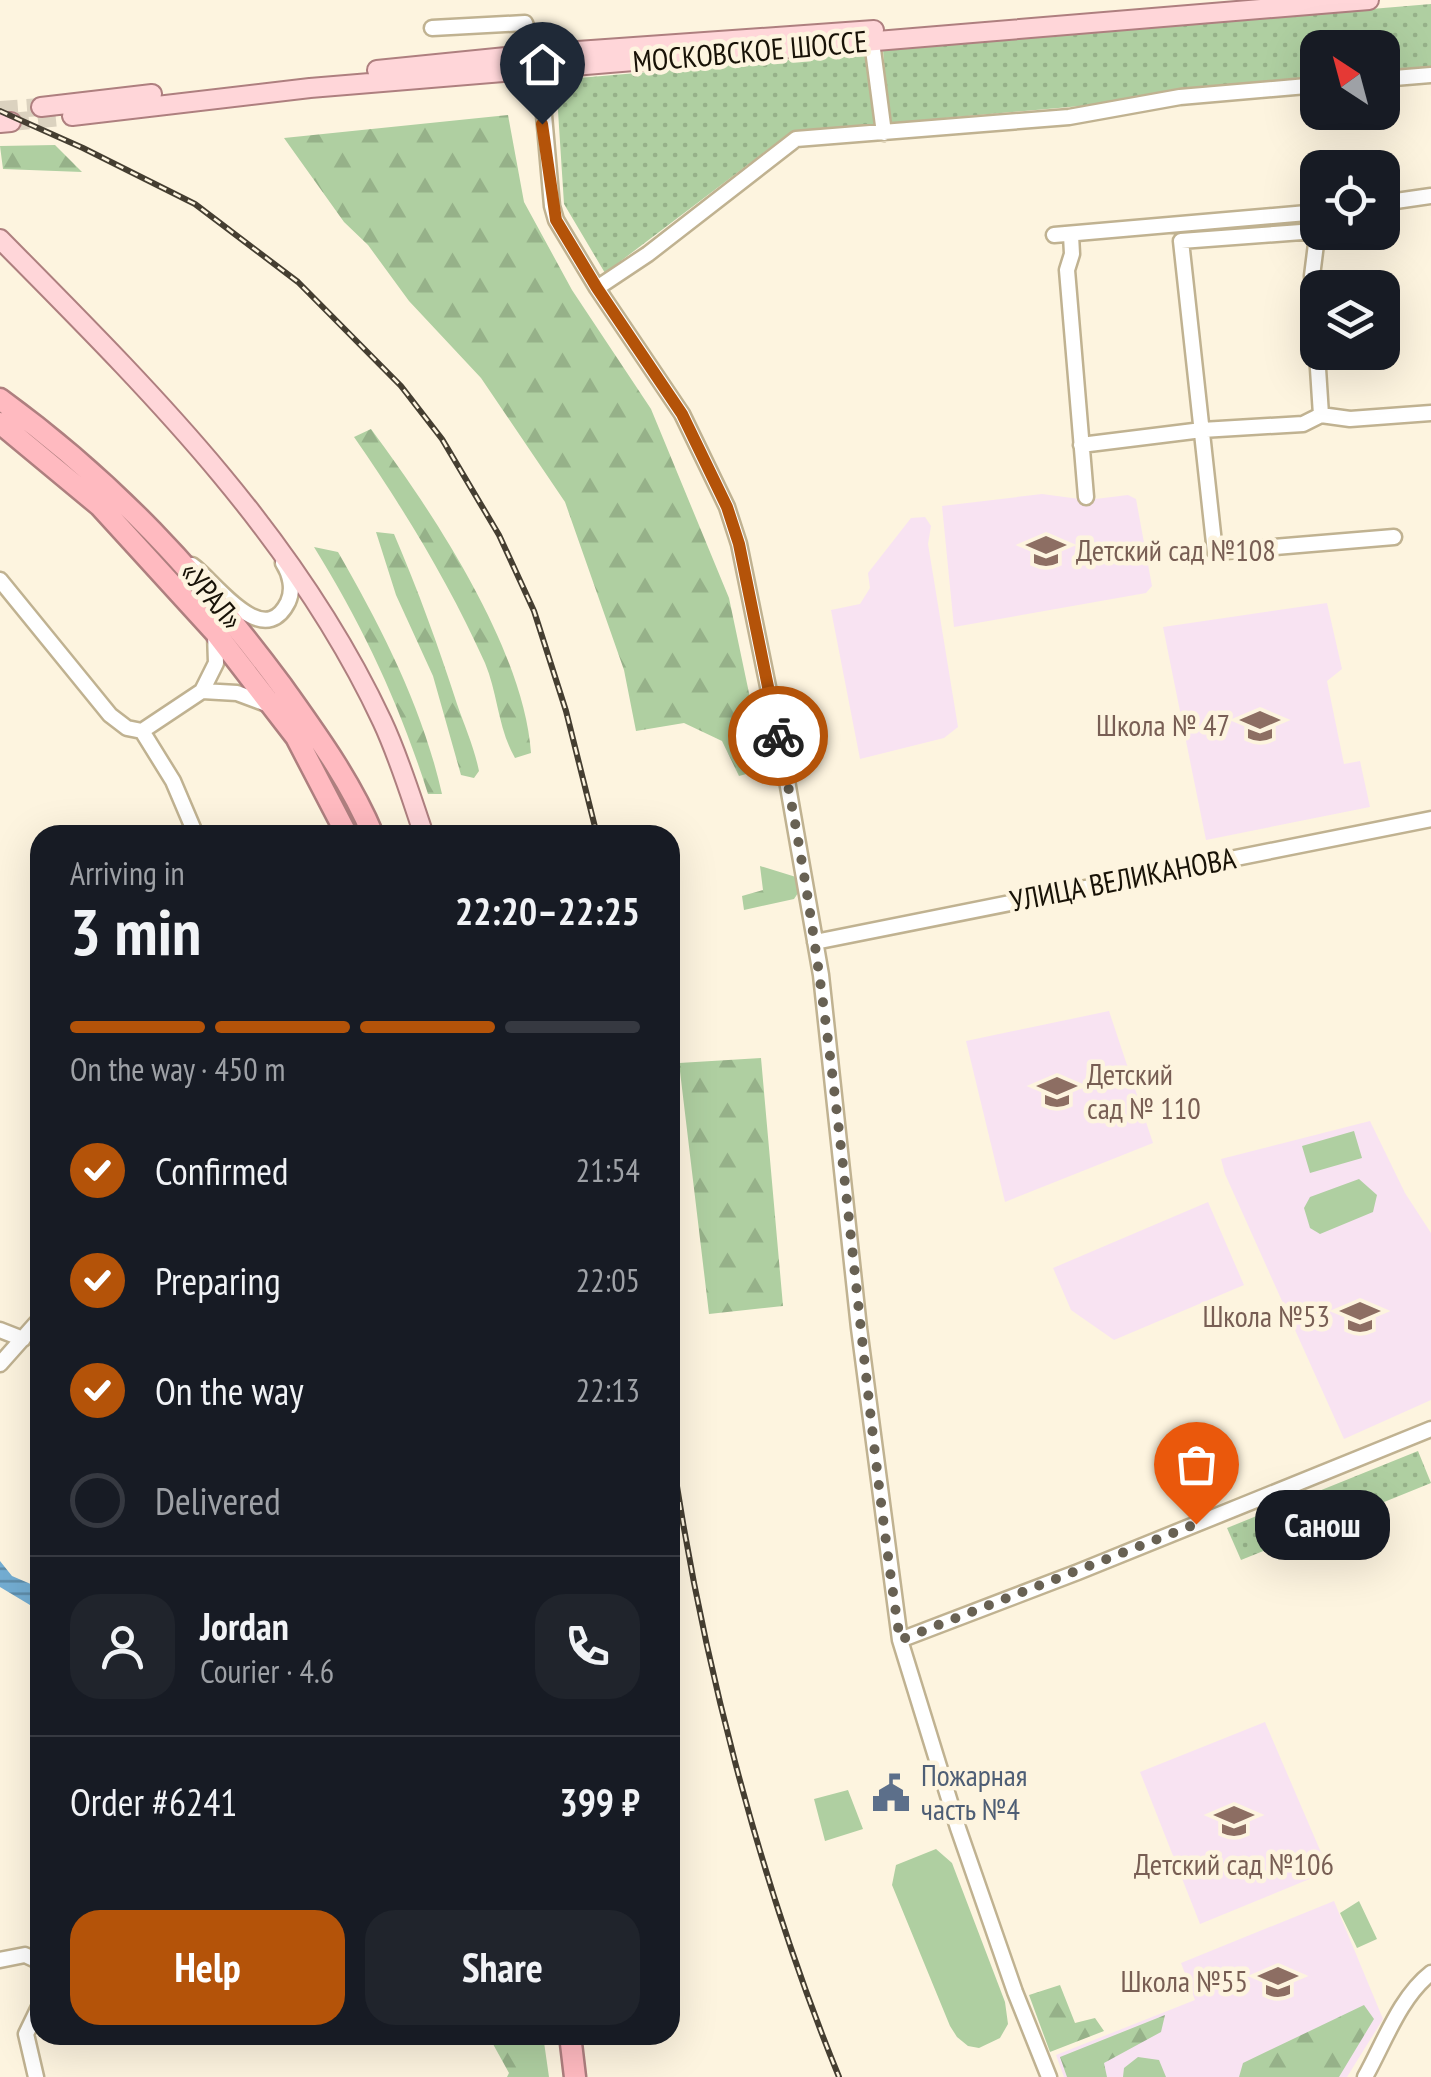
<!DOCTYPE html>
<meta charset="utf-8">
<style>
:root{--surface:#171b24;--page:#20242c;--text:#f1f3f6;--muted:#9ea1a6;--line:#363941;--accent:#b45309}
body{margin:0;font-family:"PT Sans Narrow",sans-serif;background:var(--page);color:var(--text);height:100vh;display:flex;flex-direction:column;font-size:38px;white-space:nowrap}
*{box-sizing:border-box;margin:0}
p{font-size:32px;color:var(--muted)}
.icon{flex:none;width:55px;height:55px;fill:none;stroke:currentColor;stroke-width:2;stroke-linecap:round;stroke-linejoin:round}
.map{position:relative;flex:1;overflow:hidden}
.panel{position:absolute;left:30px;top:825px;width:650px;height:1220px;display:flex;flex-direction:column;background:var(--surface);border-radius:30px;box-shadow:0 10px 40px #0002}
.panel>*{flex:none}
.needle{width:65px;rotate:324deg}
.controls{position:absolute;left:1300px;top:30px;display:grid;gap:20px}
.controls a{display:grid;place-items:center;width:100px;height:100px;border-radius:20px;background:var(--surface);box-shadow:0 10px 40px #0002;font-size:50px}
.pin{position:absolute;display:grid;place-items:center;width:85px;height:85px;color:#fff;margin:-102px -42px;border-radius:50% 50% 50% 0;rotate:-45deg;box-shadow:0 0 10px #0007}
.pin .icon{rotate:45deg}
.courier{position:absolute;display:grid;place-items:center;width:100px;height:100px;margin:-50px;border:8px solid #b45309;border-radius:50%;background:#fff;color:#222;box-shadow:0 2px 12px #0007}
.bubble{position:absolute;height:70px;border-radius:30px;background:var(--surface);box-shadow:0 10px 40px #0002;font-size:32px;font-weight:800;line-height:70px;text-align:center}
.head em{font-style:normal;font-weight:800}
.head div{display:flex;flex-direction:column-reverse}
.head{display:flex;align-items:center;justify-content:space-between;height:170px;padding:0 40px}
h1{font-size:65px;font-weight:800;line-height:75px}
.bar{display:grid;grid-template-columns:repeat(4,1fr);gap:15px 10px;align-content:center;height:120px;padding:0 40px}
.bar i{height:12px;border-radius:8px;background:var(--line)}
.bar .active{background:var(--accent)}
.bar p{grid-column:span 4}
.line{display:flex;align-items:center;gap:25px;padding:0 40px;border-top:2px solid var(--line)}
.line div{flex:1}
.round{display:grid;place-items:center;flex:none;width:105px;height:105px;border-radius:30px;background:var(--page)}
ol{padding:0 40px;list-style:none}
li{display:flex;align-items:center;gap:30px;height:110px}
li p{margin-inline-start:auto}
li .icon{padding:10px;border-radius:50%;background:var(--accent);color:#fff;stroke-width:4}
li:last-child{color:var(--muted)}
li i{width:55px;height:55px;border:5px solid var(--line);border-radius:50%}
.cta{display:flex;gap:20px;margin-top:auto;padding:20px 40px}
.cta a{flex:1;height:115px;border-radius:30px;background:var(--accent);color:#fff;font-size:40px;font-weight:800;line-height:115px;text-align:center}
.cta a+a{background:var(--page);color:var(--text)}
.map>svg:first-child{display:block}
</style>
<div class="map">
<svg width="1431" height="2077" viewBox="0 0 1431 2077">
<defs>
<pattern id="grass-dots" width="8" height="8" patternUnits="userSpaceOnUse" patternTransform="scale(2.5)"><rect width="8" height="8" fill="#afcfa1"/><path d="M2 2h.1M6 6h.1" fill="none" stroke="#96b189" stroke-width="1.8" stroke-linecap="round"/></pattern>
<pattern id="forest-firs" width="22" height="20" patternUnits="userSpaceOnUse" patternTransform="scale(2.5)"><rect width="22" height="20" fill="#afcfa1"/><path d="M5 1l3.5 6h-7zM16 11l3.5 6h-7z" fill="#96b189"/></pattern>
<pattern id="water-rules" width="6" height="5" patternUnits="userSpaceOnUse" patternTransform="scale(2.5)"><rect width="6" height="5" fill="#74aed3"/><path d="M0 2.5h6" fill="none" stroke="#5e8ca9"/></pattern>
</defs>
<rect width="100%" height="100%" fill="#fdf4df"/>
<path fill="#f8e3f2" d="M1042 494 1087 500 1128 495 1136 499 1152 586 1146 593 954 627 942 506Z
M925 517 931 526 928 544 958 727 944 738 860 759 831 610 860 604 870 588 868 573 911 518Z
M1327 603 1342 669 1327 681 1344 764 1360 761 1370 807 1206 840 1163 627Z
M1109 1011 1153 1143 1005 1202 966 1041Z
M1370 1121 1405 1193 1431 1233V1400L1344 1439 1225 1174 1221 1159Z
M1208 1202 1244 1285 1114 1340 1071 1310 1053 1268Z
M1265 1722 1329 1871 1200 1924 1140 1772Z
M1334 1901 1383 2019 1347 2077H1064L1056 2055 1195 2000 1181 1963Z"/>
<path fill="url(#grass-dots)" d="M1431 4V75L1383 79 1382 48H1318L1317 85 889 123 883 50Z
M869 53 876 124 791 132 605 273 564 204 556 80Z
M1418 1451 1431 1483 1241 1560 1227 1528Z"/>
<path fill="url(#forest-firs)" d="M508 115 524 202 572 290 651 409 729 598 765 769 739 776 722 741 684 723 636 731 624 670 565 502 481 378 409 301 368 245 344 222 284 138Z
M55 145 82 172 3 169 0 146Z
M371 429C432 511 524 649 531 753L515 758C498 729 498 694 485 663 449 583 404 509 354 437Z
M376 532 394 534C418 590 438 645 457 704 465 727 474 747 479 771L474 778 461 775 433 676 396 595Z
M314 547 338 552C382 629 422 706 442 794H428C399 703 364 628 314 547Z
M760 866 796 877 800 890 794 899 744 910 742 896 763 890Z
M761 1058 783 1306 709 1314 679 1063Z
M1060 1985 1075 2023 1095 2018 1104 2031 1050 2052 1029 1995Z
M1364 2005 1374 2019 1339 2077H1239L1243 2063Z
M1165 2015 1161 2032 1104 2063 1107 2077H1067L1060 2057Z
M488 2035H543L549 2077H507L509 2073Z"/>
<path fill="#afcfa1" d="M1354 1131 1362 1158 1310 1173 1302 1146Z
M1359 1179 1377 1195 1373 1212 1320 1234 1310 1228 1304 1208 1310 1197Z
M848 1790 863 1829 825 1841 814 1799Z
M936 1849 952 1863 1005 2002 1008 2024 1000 2038 979 2048 968 2046 957 2037 950 2026 892 1885 896 1865Z
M1359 1901 1377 1939 1357 1948 1340 1913Z
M1138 2057 1159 2060 1166 2077H1123L1124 2068Z"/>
<path fill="url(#water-rules)" d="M0 1561 12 1576 40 1588V1611L0 1587Z"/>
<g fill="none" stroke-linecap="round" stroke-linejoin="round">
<path stroke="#dbd2bf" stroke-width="18" stroke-dasharray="18 9" stroke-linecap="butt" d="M0 110 41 107
M11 122 72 116"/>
<g stroke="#c0b291" stroke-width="19">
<path id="minor" d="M432 28 525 23 535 54 543 104 552 206 556 220 597 288 682 414 727 507 739 544 786 775 821 975 859 1328 900 1640 958 1828 1015 1992 1049 2077
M872 42 884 133
M1382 79 1431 75
M1382 203 1431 196
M1318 228 1312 276 1321 415
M1315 231 1181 241 1215 552 1394 537
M1054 235 1318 212
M1071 235 1072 254 1067 270 1086 497
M597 288 648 254 796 139 1069 117 1180 97 1318 85
M1081 445 1202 430 1303 424 1321 415 1350 419 1431 413
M192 565C213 579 263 653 288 602 294 589 290 574 283 563
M0 580 110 715 127 728 142 731 173 781 196 835
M202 691 237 693 269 705
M142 731 202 691 216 663 215 632
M815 942 1431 819
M0 1330 23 1339
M0 1364 40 1319
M900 1640 1078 1572 1431 1429
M0 1960 25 1955 40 1962
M36 2077 26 2034 40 2005
M1365 2077C1384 2043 1400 1997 1431 1973"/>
</g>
<g stroke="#ae7f7f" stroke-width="22">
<path id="major" d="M377 70 535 54 874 30
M41 107 152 94
M72 116 310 88 1369 0
M0 123 11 122
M0 239C145 386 293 531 382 721 399 757 411 797 424 835"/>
</g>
<g stroke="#ae7f7f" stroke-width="25">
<path id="highway" d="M0 399C114 482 198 573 282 686 316 734 350 780 373 835
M0 423 100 506 215 632 296 737 347 835
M570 2035 575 2077"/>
</g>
<use href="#minor" stroke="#fff" stroke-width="14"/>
<use href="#major" stroke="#ffd6d9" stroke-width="18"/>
<use href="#highway" stroke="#ffbac0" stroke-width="20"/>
<g stroke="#453e31" stroke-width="6">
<path id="rail" d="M0 111 83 148 195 204 298 282 401 386 442 439 499 535 534 611 566 711 597 835
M670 1439C699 1649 759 1881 839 2077"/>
</g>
<use href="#rail" stroke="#fdf4df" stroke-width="2.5" stroke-dasharray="8" stroke-linecap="butt"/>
</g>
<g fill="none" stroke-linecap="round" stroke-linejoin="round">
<path stroke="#686153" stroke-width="10" stroke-dasharray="0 18" d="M778 736C841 1034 854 1339 900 1640L1196 1524"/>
<path stroke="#b45309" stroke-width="12" d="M542 124 556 220 597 288 682 414 727 507 739 544 778 736"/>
</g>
<defs>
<g id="school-bare" transform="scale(3)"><path d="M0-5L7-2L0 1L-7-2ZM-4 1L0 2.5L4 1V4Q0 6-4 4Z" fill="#8d6e63" stroke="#fdf4df" stroke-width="2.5" paint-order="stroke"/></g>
<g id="civic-bare" transform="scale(3)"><path d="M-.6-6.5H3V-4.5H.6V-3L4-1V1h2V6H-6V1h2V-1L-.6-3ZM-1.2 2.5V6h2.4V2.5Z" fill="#5c6f8a" stroke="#fdf4df" stroke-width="2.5" paint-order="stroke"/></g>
</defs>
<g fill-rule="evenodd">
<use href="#school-bare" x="1046" y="551"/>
<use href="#school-bare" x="1260" y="726"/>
<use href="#school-bare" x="1057" y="1092"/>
<use href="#school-bare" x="1360" y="1317"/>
<use href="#civic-bare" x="891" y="1793"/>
<use href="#school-bare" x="1234" y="1821"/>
<use href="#school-bare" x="1278" y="1982"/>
</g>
<g text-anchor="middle" stroke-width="9" stroke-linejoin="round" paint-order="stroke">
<g font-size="30" fill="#181207" stroke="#fdf4df">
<text transform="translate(750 52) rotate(-5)" y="10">МОСКОВСКОЕ ШОССЕ</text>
<text transform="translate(211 596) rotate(50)" y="10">«УРАЛ»</text>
<text transform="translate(1123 880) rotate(-11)" y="10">УЛИЦА ВЕЛИКАНОВА</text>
</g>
<g font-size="30" fill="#785e54" stroke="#fdf4df" text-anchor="end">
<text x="1076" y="561" text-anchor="start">Детский сад №108</text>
<text x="1230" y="736">Школа № 47</text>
<text x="1087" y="1085" text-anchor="start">Детский<tspan x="1087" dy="34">сад № 110</tspan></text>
<text x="1330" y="1327">Школа №53</text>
<text x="1234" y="1875" text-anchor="middle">Детский сад №106</text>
<text x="1248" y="1992">Школа №55</text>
</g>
<g font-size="30" fill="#4e5e75" stroke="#fdf4df" text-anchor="start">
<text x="921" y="1786">Пожарная<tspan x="921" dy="34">часть №4</tspan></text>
</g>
</g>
</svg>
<div class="controls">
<a><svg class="needle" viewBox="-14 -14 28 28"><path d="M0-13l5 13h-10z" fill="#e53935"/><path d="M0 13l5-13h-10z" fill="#9ea1a6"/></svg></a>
<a><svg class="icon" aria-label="locate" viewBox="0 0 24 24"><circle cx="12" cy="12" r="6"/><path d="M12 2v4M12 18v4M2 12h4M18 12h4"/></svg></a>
<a><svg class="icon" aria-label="layers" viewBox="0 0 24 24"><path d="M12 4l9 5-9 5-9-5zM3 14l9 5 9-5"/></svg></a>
</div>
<div class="pin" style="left:1196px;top:1524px;background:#ea580c"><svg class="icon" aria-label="bag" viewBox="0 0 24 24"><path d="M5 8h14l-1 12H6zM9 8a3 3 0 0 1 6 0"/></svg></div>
<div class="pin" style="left:542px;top:124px;background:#1f2937"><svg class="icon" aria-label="home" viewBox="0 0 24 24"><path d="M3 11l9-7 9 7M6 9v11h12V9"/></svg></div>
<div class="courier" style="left:778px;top:736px"><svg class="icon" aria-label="bike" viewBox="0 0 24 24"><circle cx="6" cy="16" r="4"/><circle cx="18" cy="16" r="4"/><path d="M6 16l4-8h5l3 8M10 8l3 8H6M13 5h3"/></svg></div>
<div class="bubble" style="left:1255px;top:1490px;width:135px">Санош</div>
<section class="panel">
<div class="head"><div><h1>3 min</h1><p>Arriving in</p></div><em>22:20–22:25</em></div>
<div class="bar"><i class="active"></i><i class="active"></i><i class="active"></i><i></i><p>On the way · 450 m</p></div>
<ol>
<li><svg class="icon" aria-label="check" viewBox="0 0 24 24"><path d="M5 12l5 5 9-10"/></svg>Confirmed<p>21:54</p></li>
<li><svg class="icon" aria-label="check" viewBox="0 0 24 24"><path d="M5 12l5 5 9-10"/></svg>Preparing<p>22:05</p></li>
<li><svg class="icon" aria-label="check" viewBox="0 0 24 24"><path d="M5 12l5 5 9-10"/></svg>On the way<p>22:13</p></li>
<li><i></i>Delivered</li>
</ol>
<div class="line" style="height:180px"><a class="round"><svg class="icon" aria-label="person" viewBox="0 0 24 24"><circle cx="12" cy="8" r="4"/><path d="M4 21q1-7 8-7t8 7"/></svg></a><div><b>Jordan</b><p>Courier · 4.6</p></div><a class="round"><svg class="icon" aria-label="phone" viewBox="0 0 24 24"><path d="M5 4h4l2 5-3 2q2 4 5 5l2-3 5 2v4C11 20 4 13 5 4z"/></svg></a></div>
<div class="line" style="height:130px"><div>Order #6241</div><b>399 ₽</b></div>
<div class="cta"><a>Help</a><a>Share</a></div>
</section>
</div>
